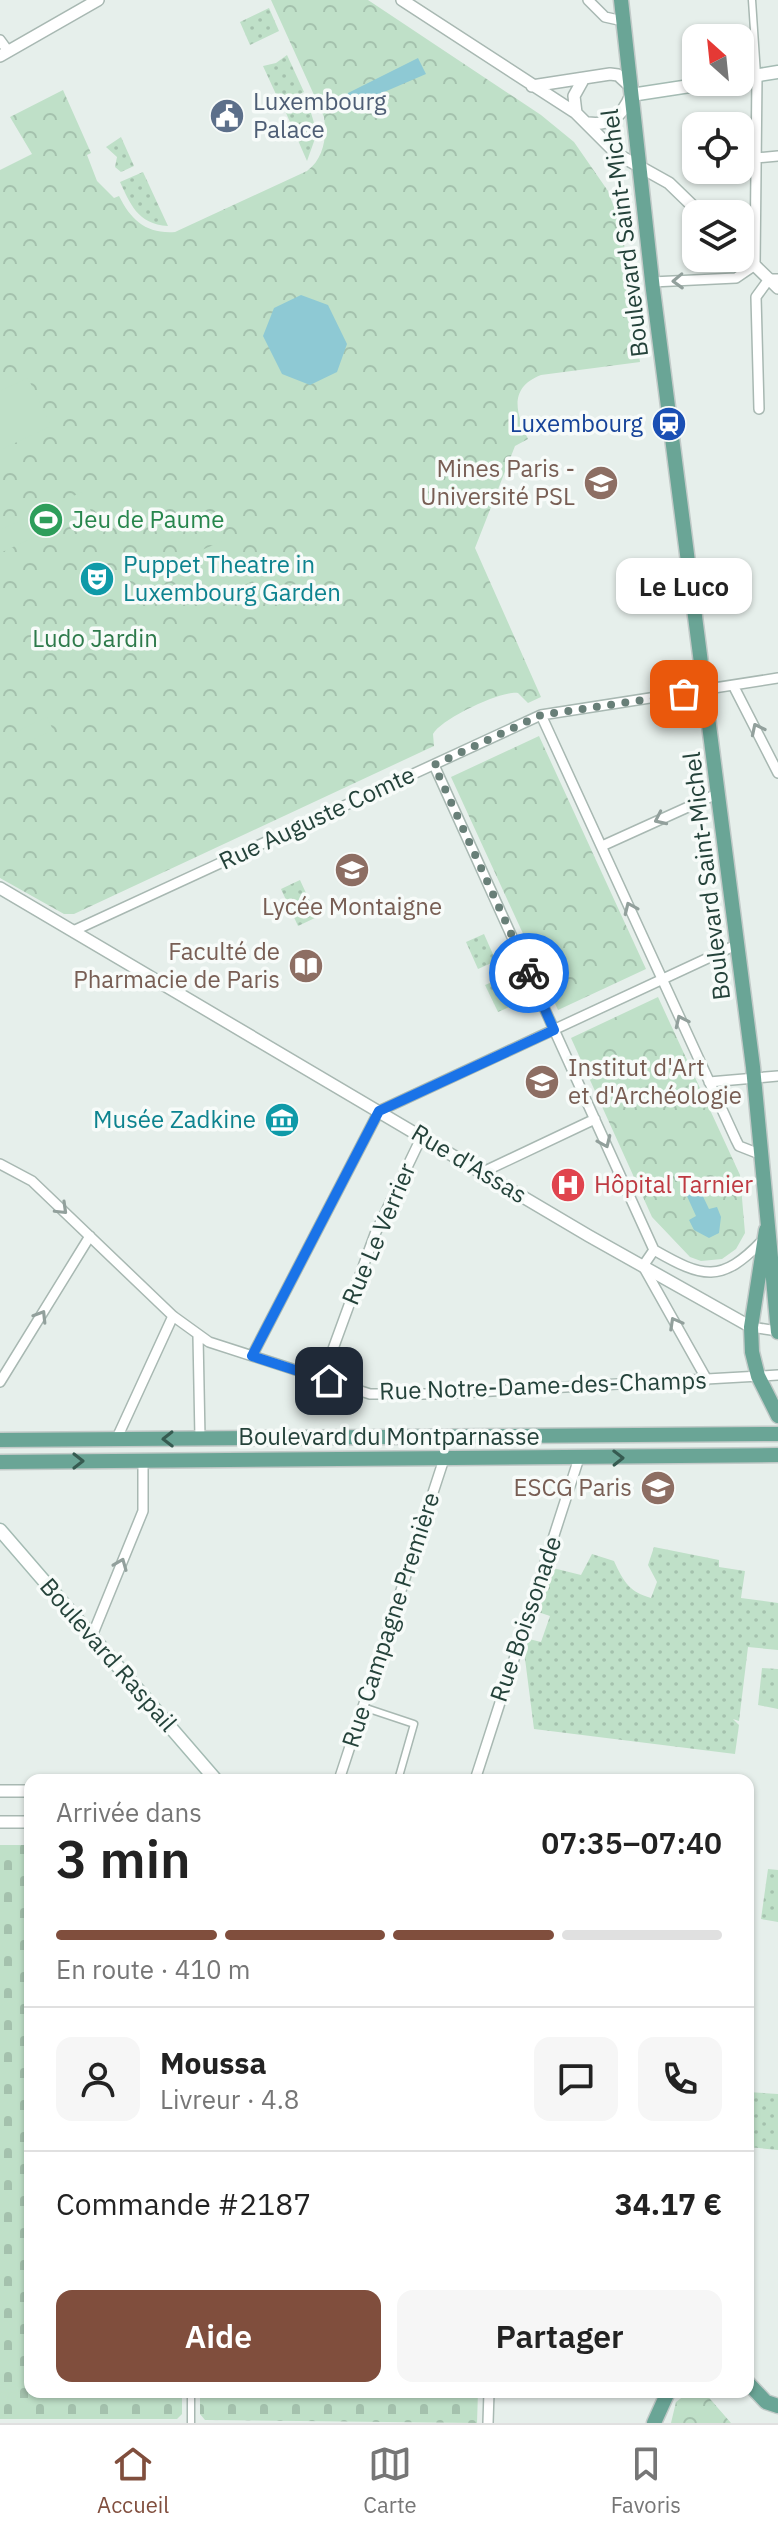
<!DOCTYPE html>
<html lang="fr">
<meta charset="utf-8">
<style>
:root{--surface:#fff;--page:#f6f6f6;--text:#222;--muted:#767676;--line:#e0e0e0;--accent:#804e3d}
body{margin:0;font-family:"IBM Plex Sans",sans-serif;background:var(--page);color:var(--text);height:100vh;display:flex;flex-direction:column;font-size:30px;white-space:nowrap}
*{box-sizing:border-box;margin:0}
p{font-size:26px;color:var(--muted)}
.icon{flex:none;width:44px;height:44px;fill:none;stroke:currentColor;stroke-width:2;stroke-linecap:round;stroke-linejoin:round}
.map{position:relative;flex:1;overflow:hidden}
.panel{position:absolute;left:24px;top:1774px;width:730px;height:624px;display:flex;flex-direction:column;background:var(--surface);border-radius:16px;box-shadow:0 2px 6px #0004}
.panel>*{flex:none}
.needle{width:52px;rotate:333deg}
.controls{position:absolute;left:682px;top:24px;display:grid;gap:16px}
.controls a{display:grid;place-items:center;width:72px;height:72px;border-radius:16px;background:var(--surface);box-shadow:0 2px 6px #0004;font-size:40px}
.pin{position:absolute;display:grid;place-items:center;width:68px;height:68px;color:#fff;margin:-34px;border-radius:16px;box-shadow:0 4px 12px #0006}
.courier{position:absolute;display:grid;place-items:center;width:80px;height:80px;margin:-40px;border:6px solid #1a73e8;border-radius:50%;background:#fff;color:#222;box-shadow:0 2px 10px #0007}
.bubble{position:absolute;height:56px;border-radius:16px;background:var(--surface);box-shadow:0 2px 6px #0004;font-size:26px;font-weight:600;line-height:56px;text-align:center}
.head em{font-style:normal;font-weight:600}
.head div{display:flex;flex-direction:column-reverse}
.head{display:flex;align-items:center;justify-content:space-between;height:136px;padding:0 32px}
h1{font-size:52px;font-weight:600;line-height:60px}
.bar{display:grid;grid-template-columns:repeat(4,1fr);gap:12px 8px;align-content:center;height:96px;padding:0 32px}
.bar i{height:10px;border-radius:6px;background:var(--line)}
.bar .active{background:var(--accent)}
.bar p{grid-column:span 4}
.line{display:flex;align-items:center;gap:20px;padding:0 32px;border-top:2px solid var(--line)}
.line div{flex:1}
.round{display:grid;place-items:center;flex:none;width:84px;height:84px;border-radius:16px;background:var(--page)}
.cta{display:flex;gap:16px;margin-top:auto;padding:16px 32px}
.cta a{flex:1;height:92px;border-radius:16px;background:var(--accent);color:#fff;font-size:32px;font-weight:600;line-height:92px;text-align:center}
.cta a+a{background:var(--page);color:var(--text)}
.menu{display:flex;justify-content:space-around;align-items:center;height:112px;border-top:2px solid var(--line);background:var(--surface);font-size:22px;color:var(--muted)}
.menu a{display:grid;justify-items:center;gap:4px}
.menu .active{color:var(--accent)}
.map>svg:first-child{display:block}
</style>
<div class="map">
<svg width="778" height="2423" viewBox="0 0 778 2423">
<defs>
<pattern id="grass-dots" width="8" height="8" patternUnits="userSpaceOnUse" patternTransform="scale(2)"><rect width="8" height="8" fill="#bfe0c8"/><path d="M2 2h.1M6 6h.1" fill="none" stroke="#a4c1ad" stroke-width="1.8" stroke-linecap="round"/></pattern>
<pattern id="cemetery-stones" width="16" height="16" patternUnits="userSpaceOnUse" patternTransform="scale(2)"><rect width="16" height="16" fill="#bfe0c8"/><path d="M2 7V4a2 2 0 0 1 4 0v3zM10 15v-3a2 2 0 0 1 4 0v3z" fill="#a4c1ad"/></pattern>
<pattern id="park-crowns" width="20" height="18" patternUnits="userSpaceOnUse" patternTransform="scale(2)"><rect width="20" height="18" fill="#bfe0c8"/><path d="M2 6a3 3 0 1 1 6 0M12 15a3 3 0 1 1 6 0" fill="none" stroke="#a4c1ad"/></pattern>
</defs>
<rect width="100%" height="100%" fill="#e6efeb"/>
<path fill="url(#grass-dots)" d="M269 8 279 31 250 45 240 22Z
M287 55 304 92 293 97 291 95 292 98 280 103 263 66 276 63Z
M306 96 317 133 307 161 283 106 293 102 295 104Z
M121 137 134 166 121 172 115 167 117 157 106 147Z
M143 172 168 226C137 224 130 203 120 182Z
M300 880 317 917 298 926 281 889Z
M484 934 496 961 478 969 466 942Z
M504 977 516 1004 498 1012 485 985Z
M654 1547 719 1560V1567L745 1571 741 1598 778 1603V1650L748 1647 739 1721 733 1719 739 1725 735 1754 534 1729 524 1651 529 1639 541 1642 550 1616 538 1612 553 1568 581 1575 592 1554 614 1561C624 1583 630 1592 651 1598L657 1582 648 1565Z
M762 1668 778 1669V1709L758 1705Z
M768 1869 778 1870V1922L761 1919Z
M748 2092 778 2094V2150L748 2147Z"/>
<path fill="url(#cemetery-stones)" d="M0 1845H30V2392H182V2414L177 2419H0Z
M200 2392H478L477 2423 205 2420 200 2414Z"/>
<path fill="url(#park-crowns)" d="M271 0H368L541 115 574 142 608 191 622 229 640 362 541 375C508 388 516 413 528 439L515 446 475 548 541 697 528 703 518 693C502 690 441 719 433 734L434 746 74 914H64L0 878V170L32 154 10 117 63 90 91 153 87 155 97 181 114 198 119 196C131 220 146 234 175 232L307 171C324 158 327 137 324 117Z
M539 736 646 969 558 1010 451 777Z
M658 997 740 1175 745 1233 736 1249 722 1259 701 1261 690 1257 652 1217 571 1038Z
M689 2392H704L731 2423H671L676 2402Z"/>
<path fill="#bfe0c8" d="M28 378 51 426 0 450V391Z
M82 492 91 511 0 553V530Z
M233 536 253 581 211 600 191 555Z
M47 717 53 730 0 756V740Z"/>
<path fill="#8ec9d4" d="M418 58 426 74 354 105 349 103 348 93Z
M301 295 328 305 347 344 337 372 310 385 282 374 263 336 274 308Z
M699 1188 709 1209 717 1207 721 1217 719 1233 709 1238 694 1230 689 1220 696 1216 686 1194Z"/>
<g fill="none" stroke-linecap="round" stroke-linejoin="round">
<g stroke="#a8b8b2" stroke-width="9">
<path id="pedestrian" d="M752 0 757 75
M363 1707 414 1724 398 1780
M191 2392V2423"/>
</g>
<g stroke="#a8b8b2" stroke-width="12">
<path id="minor" d="M588 0 605 17 623 21
M0 40 8 51
M756 158 778 156
M652 282 736 278 755 265 757 75
M759 409 756 297 769 279H778
M734 687 778 773
M541 715 736 1140 739 1146 762 1155
M434 765 654 1250C703 1278 721 1284 763 1240
M602 846 719 793
M73 931 541 715 778 678
M709 1082 778 1076
M0 1164 32 1181 173 1316 209 1342 370 1394H441L778 1375
M483 1172 595 1119
M654 1250 643 1266 707 1380
M751 1327 778 1331
M198 1336 200 1438
M252 1356 379 1111 736 945
M322 1379 375 1234 422 1136
M0 1382 90 1236
M116 1440 173 1316
M92 1636 143 1511V1461
M339 1780 444 1459
M475 1780 579 1458
M488 2423 489 2392"/>
</g>
<g stroke="#a8b8b2" stroke-width="14">
<path id="tertiary" d="M402 0 576 113 617 154 669 183 701 214
M0 56 98 0
M532 86 610 74 618 75 630 86
M576 113 574 96 584 78
M588 123C611 126 622 116 631 95
M740 251 778 288
M0 888 589 1236 751 1327
M0 1791H30
M0 1822H30"/>
</g>
<g stroke="#a4bbb3" stroke-width="15">
<path id="secondary" d="M740 78 778 72
M631 95 716 82
M0 1530 216 1780"/>
</g>
<g stroke="#c2cac8" stroke-width="17">
<path id="primary" d="M621 0 653 290 753 1067 778 1332
M766 1230 751 1327 752 1352 758 1376 778 1416
M0 1440 778 1434
M0 1462 778 1455
M748 2383 766 2402 778 2406
M654 2423 668 2392"/>
</g>
<use href="#pedestrian" stroke="#fff" stroke-width="6"/>
<use href="#minor" stroke="#fff" stroke-width="9"/>
<use href="#tertiary" stroke="#fff" stroke-width="11"/>
<use href="#secondary" stroke="#fff" stroke-width="12"/>
<use href="#primary" stroke="#6aa596" stroke-width="14"/>
</g>
<defs><path id="oneway-chevron" d="M-2-3.5L2.5 0L-2 3.5" fill="none" stroke-width="1.6" stroke-linecap="round" stroke-linejoin="round" transform="scale(2)"/></defs>
<g stroke="#92a09c">
<use href="#oneway-chevron" transform="translate(678 281) rotate(178)"/>
<use href="#oneway-chevron" transform="translate(757 729) rotate(-116)"/>
<use href="#oneway-chevron" transform="translate(660 819) rotate(155)"/>
<use href="#oneway-chevron" transform="translate(630 908) rotate(-114)"/>
<use href="#oneway-chevron" transform="translate(681 1021) rotate(-115)"/>
<use href="#oneway-chevron" transform="translate(605 1142) rotate(66)"/>
<use href="#oneway-chevron" transform="translate(62 1209) rotate(44)"/>
<use href="#oneway-chevron" transform="translate(41 1316) rotate(-58)"/>
<use href="#oneway-chevron" transform="translate(675 1323) rotate(-119)"/>
<use href="#oneway-chevron" transform="translate(121 1564) rotate(-68)"/>
</g>
<g stroke="#365b51">
<use href="#oneway-chevron" transform="translate(168 1439) rotate(179)"/>
<use href="#oneway-chevron" transform="translate(618 1458) rotate(-1)"/>
<use href="#oneway-chevron" transform="translate(78 1461)"/>
</g>
<g fill="none" stroke-linecap="round" stroke-linejoin="round">
<path stroke="#687f78" stroke-width="8" stroke-dasharray="0 14.4" d="M529 973 434 765 541 715 684 694"/>
<path stroke="#1a73e8" stroke-width="10" d="M329 1381 252 1356 379 1111 554 1030 529 973"/>
</g>
<defs>
<g id="civic-disc" transform="scale(1.8)"><circle r="9.5" fill="#5c6f8a" stroke="#f7fbf9"/><path d="M-.6-6.5H3V-4.5H.6V-3L4-1V1h2V6H-6V1h2V-1L-.6-3ZM-1.2 2.5V6h2.4V2.5Z" fill="#fff"/></g>
<g id="station-disc" transform="scale(1.8)"><circle r="9.5" fill="#1a4fb4" stroke="#f7fbf9"/><path d="M-3-6H3Q5-6 5-4V2Q5 4 3 4L4.5 6H3L1.5 4h-3L-3 6H-4.5L-3 4Q-5 4-5 2V-4Q-5-6-3-6ZM-3.5-4v3h7v-3ZM-3.5 1v1.5H-2V1ZM2 1v1.5H3.5V1Z" fill="#fff"/></g>
<g id="university-disc" transform="scale(1.8)"><circle r="9.5" fill="#8d6e63" stroke="#f7fbf9"/><path d="M0-5L7-2L0 1L-7-2ZM-4 1L0 2.5L4 1V4Q0 6-4 4Z" fill="#fff"/></g>
<g id="stadium-disc" transform="scale(1.8)"><circle r="9.5" fill="#2e9e5b" stroke="#f7fbf9"/><path d="M0-5a6.5 5 0 1 0 0 10a6.5 5 0 1 0 0-10ZM-3.5-1.8h7v3.6h-7Z" fill="#fff"/></g>
<g id="theatre-disc" transform="scale(1.8)"><circle r="9.5" fill="#0f9aa8" stroke="#f7fbf9"/><path d="M-5-5.5Q0-4 5-5.5V0Q5 5 0 6Q-5 5-5 0ZM-3.3-2.5H-1v1.5H-3.3ZM1-2.5H3.3v1.5H1ZM-2.8 1Q0 5.5 2.8 1Z" fill="#fff"/></g>
<g id="school-disc" transform="scale(1.8)"><circle r="9.5" fill="#8d6e63" stroke="#f7fbf9"/><path d="M0-5L7-2L0 1L-7-2ZM-4 1L0 2.5L4 1V4Q0 6-4 4Z" fill="#fff"/></g>
<g id="library-disc" transform="scale(1.8)"><circle r="9.5" fill="#8d6e63" stroke="#f7fbf9"/><path d="M-6-4Q-3-5.5-.7-3.5V5Q-3 3-6 4ZM6-4Q3-5.5 .7-3.5V5Q3 3 6 4Z" fill="#fff"/></g>
<g id="museum-disc" transform="scale(1.8)"><circle r="9.5" fill="#0f9aa8" stroke="#f7fbf9"/><path d="M0-6L6-3V-2H-6V-3ZM-5-1h2V3h-2ZM-1-1h2V3h-2ZM3-1h2V3H3ZM-6 4H6V6H-6Z" fill="#fff"/></g>
<g id="hospital-disc" transform="scale(1.8)"><circle r="9.5" fill="#e0444e" stroke="#f7fbf9"/><path d="M-5-5h3v3.5h4V-5h3V5h-3V1.5h-4V5h-3Z" fill="#fff"/></g>
</defs>
<g fill-rule="evenodd">
<use href="#civic-disc" x="227" y="116"/>
<use href="#station-disc" x="669" y="424"/>
<use href="#university-disc" x="601" y="483"/>
<use href="#stadium-disc" x="46" y="520"/>
<use href="#theatre-disc" x="97" y="579"/>
<use href="#school-disc" x="352" y="870"/>
<use href="#library-disc" x="306" y="966"/>
<use href="#university-disc" x="542" y="1082"/>
<use href="#museum-disc" x="282" y="1120"/>
<use href="#hospital-disc" x="568" y="1185"/>
<use href="#university-disc" x="658" y="1488"/>
</g>
<g text-anchor="middle" stroke-width="7" stroke-linejoin="round" paint-order="stroke">
<g font-size="24" fill="#4e5e75" stroke="#f7fbf9" text-anchor="start">
<text x="253" y="110">Luxembourg<tspan x="253" dy="28">Palace</tspan></text>
</g>
<g font-size="24" fill="#24423a" stroke="#f7fbf9">
<text transform="translate(625 233) rotate(-97)" y="8">Boulevard Saint-Michel</text>
<text transform="translate(317 818) rotate(-25)" y="8">Rue Auguste Comte</text>
<text transform="translate(707 876) rotate(-97)" y="8">Boulevard Saint-Michel</text>
<text transform="translate(469 1164) rotate(31)" y="8">Rue d'Assas</text>
<text transform="translate(379 1234) rotate(-67)" y="8">Rue Le Verrier</text>
<text transform="translate(543 1386) rotate(-2)" y="8">Rue Notre-Dame-des-Champs</text>
<text x="389" y="1445">Boulevard du Montparnasse</text>
<text transform="translate(526 1619) rotate(-71)" y="8">Rue Boissonade</text>
<text transform="translate(391 1620) rotate(-72)" y="8">Rue Campagne Première</text>
<text transform="translate(108 1655) rotate(49)" y="8">Boulevard Raspail</text>
</g>
<g font-size="24" fill="#164399" stroke="#f7fbf9" text-anchor="end">
<text x="643" y="432">Luxembourg</text>
</g>
<g font-size="24" fill="#785e54" stroke="#f7fbf9" text-anchor="end">
<text x="575" y="477">Mines Paris -<tspan x="575" dy="28">Université PSL</tspan></text>
<text x="352" y="915" text-anchor="middle">Lycée Montaigne</text>
<text x="280" y="960">Faculté de<tspan x="280" dy="28">Pharmacie de Paris</tspan></text>
<text x="568" y="1076" text-anchor="start">Institut d'Art<tspan x="568" dy="28">et d'Archéologie</tspan></text>
<text x="632" y="1496">ESCG Paris</text>
</g>
<g font-size="24" fill="#27864d" stroke="#f7fbf9" text-anchor="start">
<text x="72" y="528">Jeu de Paume</text>
</g>
<g font-size="24" fill="#0d838f" stroke="#f7fbf9" text-anchor="start">
<text x="123" y="573">Puppet Theatre in<tspan x="123" dy="28">Luxembourg Garden</tspan></text>
<text x="256" y="1128" text-anchor="end">Musée Zadkine</text>
</g>
<g font-size="24" fill="#2d7a4b" stroke="#f7fbf9">
<text x="95" y="647">Ludo Jardin</text>
</g>
<g font-size="24" fill="#be3a42" stroke="#f7fbf9" text-anchor="start">
<text x="594" y="1193">Hôpital Tarnier</text>
</g>
</g>
</svg>
<div class="controls">
<a><svg class="needle" viewBox="-14 -14 28 28"><path d="M0-13l5 13h-10z" fill="#e53935"/><path d="M0 13l5-13h-10z" fill="#767676"/></svg></a>
<a><svg class="icon" aria-label="locate" viewBox="0 0 24 24"><circle cx="12" cy="12" r="6"/><path d="M12 2v4M12 18v4M2 12h4M18 12h4"/></svg></a>
<a><svg class="icon" aria-label="layers" viewBox="0 0 24 24"><path d="M12 4l9 5-9 5-9-5zM3 14l9 5 9-5"/></svg></a>
</div>
<div class="pin" style="left:684px;top:694px;background:#ea580c"><svg class="icon" aria-label="bag" viewBox="0 0 24 24"><path d="M5 8h14l-1 12H6zM9 8a3 3 0 0 1 6 0"/></svg></div>
<div class="pin" style="left:329px;top:1381px;background:#1f2937"><svg class="icon" aria-label="home" viewBox="0 0 24 24"><path d="M3 11l9-7 9 7M6 9v11h12V9"/></svg></div>
<div class="courier" style="left:529px;top:973px"><svg class="icon" aria-label="bike" viewBox="0 0 24 24"><circle cx="6" cy="16" r="4"/><circle cx="18" cy="16" r="4"/><path d="M6 16l4-8h5l3 8M10 8l3 8H6M13 5h3"/></svg></div>
<div class="bubble" style="left:616px;top:558px;width:136px">Le Luco</div>
<section class="panel">
<div class="head"><div><h1>3 min</h1><p>Arrivée dans</p></div><em>07:35–07:40</em></div>
<div class="bar"><i class="active"></i><i class="active"></i><i class="active"></i><i></i><p>En route · 410 m</p></div>
<div class="line" style="height:144px"><a class="round"><svg class="icon" aria-label="person" viewBox="0 0 24 24"><circle cx="12" cy="8" r="4"/><path d="M4 21q1-7 8-7t8 7"/></svg></a><div><b>Moussa</b><p>Livreur · 4.8</p></div><a class="round"><svg class="icon" aria-label="chat" viewBox="0 0 24 24"><path d="M4 5h16v11H9l-5 4z"/></svg></a><a class="round"><svg class="icon" aria-label="phone" viewBox="0 0 24 24"><path d="M5 4h4l2 5-3 2q2 4 5 5l2-3 5 2v4C11 20 4 13 5 4z"/></svg></a></div>
<div class="line" style="height:104px"><div>Commande #2187</div><b>34.17 €</b></div>
<div class="cta"><a>Aide</a><a>Partager</a></div>
</section>
</div>
<nav class="menu">
<a class="active"><svg class="icon" aria-label="home" viewBox="0 0 24 24"><path d="M3 11l9-7 9 7M6 9v11h12V9"/></svg>Accueil</a>
<a><svg class="icon" aria-label="map" viewBox="0 0 24 24"><path d="M3 6l6-2 6 2 6-2v14l-6 2-6-2-6 2zM9 4v14M15 6v14"/></svg>Carte</a>
<a><svg class="icon" aria-label="saved" viewBox="0 0 24 24"><path d="M7 4h10v16l-5-4-5 4z"/></svg>Favoris</a>
</nav>
